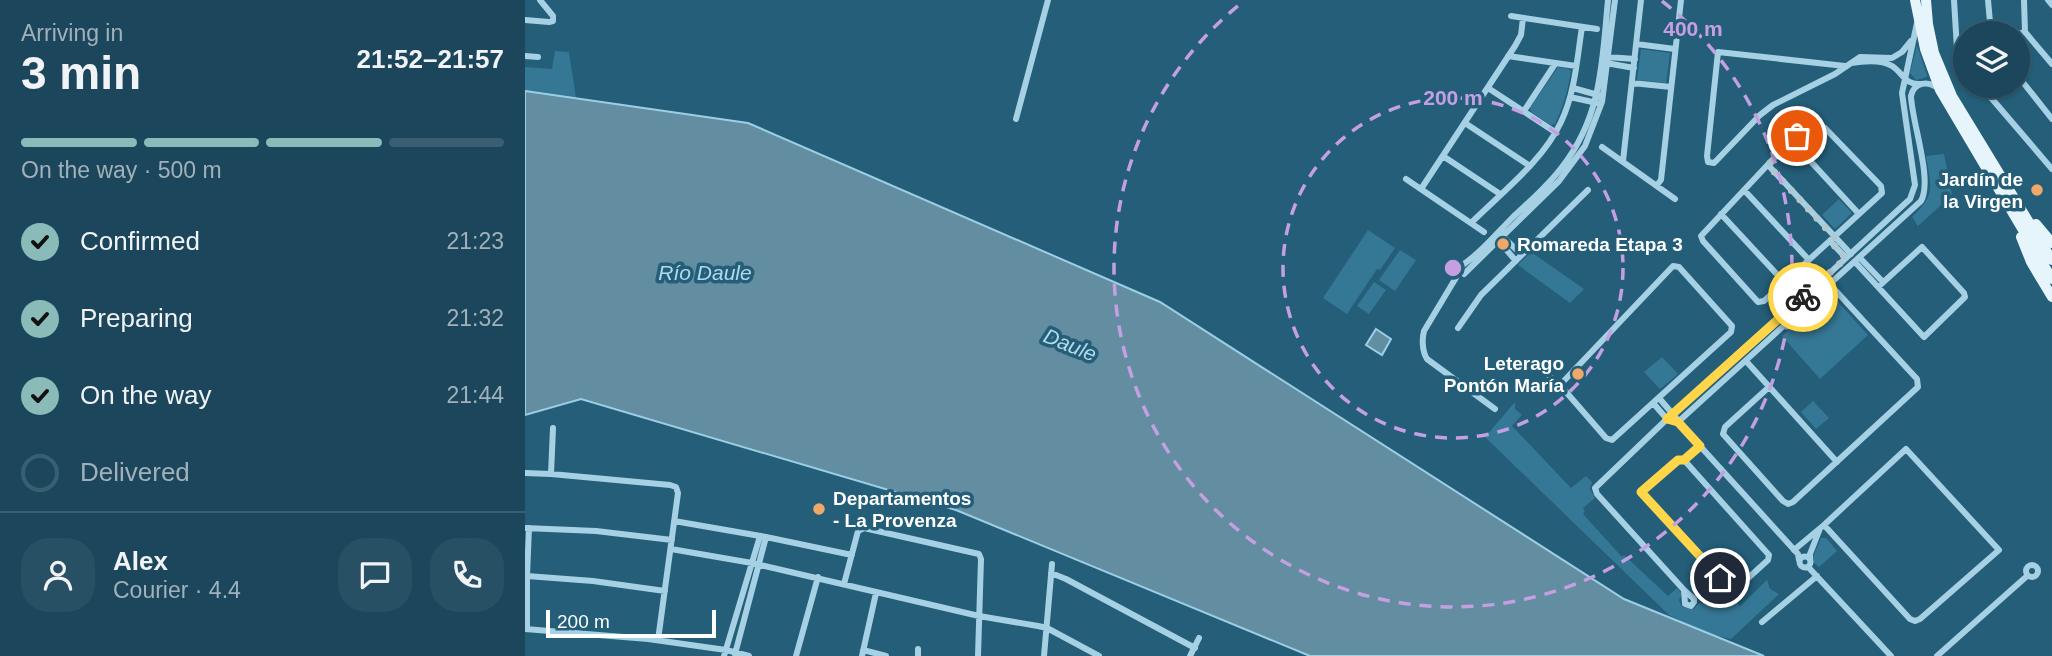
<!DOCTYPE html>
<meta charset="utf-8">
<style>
:root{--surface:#1b465b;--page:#285064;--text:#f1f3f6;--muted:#a0b1bb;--line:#395e71;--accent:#8bbbb9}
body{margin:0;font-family:Arial,sans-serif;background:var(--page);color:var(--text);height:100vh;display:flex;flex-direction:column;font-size:26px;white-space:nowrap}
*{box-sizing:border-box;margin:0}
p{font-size:23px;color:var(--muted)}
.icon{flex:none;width:38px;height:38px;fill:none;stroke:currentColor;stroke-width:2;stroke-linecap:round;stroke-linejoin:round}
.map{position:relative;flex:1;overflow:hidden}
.panel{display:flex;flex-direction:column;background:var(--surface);width:525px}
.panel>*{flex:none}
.controls{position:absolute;left:1428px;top:21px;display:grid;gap:14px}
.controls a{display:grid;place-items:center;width:77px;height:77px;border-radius:50%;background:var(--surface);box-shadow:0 2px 5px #0004,0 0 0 2px var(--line);font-size:35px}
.scale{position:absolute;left:21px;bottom:18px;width:170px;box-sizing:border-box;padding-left:7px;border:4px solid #fff;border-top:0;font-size:19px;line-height:24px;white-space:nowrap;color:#fff;-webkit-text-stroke:5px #245e79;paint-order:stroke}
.pin{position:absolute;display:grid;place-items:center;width:60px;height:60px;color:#fff;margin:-30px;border:4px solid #fff;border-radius:50%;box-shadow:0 2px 7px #0007}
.courier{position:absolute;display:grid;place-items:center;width:70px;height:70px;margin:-35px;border:5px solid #ffd54a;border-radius:50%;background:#fff;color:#222;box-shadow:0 2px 9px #0007}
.overview em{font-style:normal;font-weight:700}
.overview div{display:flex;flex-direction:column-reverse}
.overview{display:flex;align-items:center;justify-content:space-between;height:119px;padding:0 21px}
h1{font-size:46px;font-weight:700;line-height:52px}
.bar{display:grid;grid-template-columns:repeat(4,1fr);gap:10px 7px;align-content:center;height:84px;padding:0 21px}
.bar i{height:9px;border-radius:5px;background:var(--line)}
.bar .on{background:var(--accent)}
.bar p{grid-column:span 4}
.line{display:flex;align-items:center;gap:18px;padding:0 21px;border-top:2px solid var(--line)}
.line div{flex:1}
.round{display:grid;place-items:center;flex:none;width:74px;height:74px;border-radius:28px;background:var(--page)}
ol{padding:0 21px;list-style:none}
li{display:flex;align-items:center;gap:21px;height:77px}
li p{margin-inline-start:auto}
li .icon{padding:7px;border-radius:50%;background:var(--accent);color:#111;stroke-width:4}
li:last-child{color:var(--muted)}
li i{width:38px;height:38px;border:4px solid var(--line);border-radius:50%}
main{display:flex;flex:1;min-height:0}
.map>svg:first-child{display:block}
</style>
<main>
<section class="panel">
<div class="overview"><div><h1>3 min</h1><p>Arriving in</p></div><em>21:52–21:57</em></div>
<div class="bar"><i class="on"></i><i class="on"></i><i class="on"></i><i></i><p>On the way · 500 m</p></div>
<ol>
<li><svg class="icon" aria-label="check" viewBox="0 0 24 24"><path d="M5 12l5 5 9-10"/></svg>Confirmed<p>21:23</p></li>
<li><svg class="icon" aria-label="check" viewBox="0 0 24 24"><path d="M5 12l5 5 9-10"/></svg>Preparing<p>21:32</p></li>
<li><svg class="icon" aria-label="check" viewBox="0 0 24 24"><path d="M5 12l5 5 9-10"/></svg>On the way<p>21:44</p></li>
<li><i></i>Delivered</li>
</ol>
<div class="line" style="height:126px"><a class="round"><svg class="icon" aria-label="person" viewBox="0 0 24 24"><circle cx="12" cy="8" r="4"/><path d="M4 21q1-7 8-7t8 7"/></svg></a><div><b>Alex</b><p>Courier · 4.4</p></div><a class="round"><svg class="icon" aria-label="chat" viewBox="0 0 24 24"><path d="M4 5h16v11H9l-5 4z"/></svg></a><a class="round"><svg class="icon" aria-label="phone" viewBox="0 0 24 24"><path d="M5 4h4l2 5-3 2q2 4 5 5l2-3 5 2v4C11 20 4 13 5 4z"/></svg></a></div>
</section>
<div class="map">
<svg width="1527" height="656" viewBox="0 0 1527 656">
<rect width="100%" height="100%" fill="#245e79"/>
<path fill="#357895" d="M1392 45 1402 75V77L1391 80 1385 73Z
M1116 49 1145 53 1141 83 1112 80Z
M30 51 44 52 51 98 0 91V67L27 69Z
M1033 67 1044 69 1046 71C1043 90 1038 107 1030 124L1026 125 1006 112 1005 108Z
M1419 154 1427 195 1393 226 1387 217C1411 195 1406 187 1401 156Z
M1314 199 1327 213 1310 229 1297 215Z
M843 230 870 248 855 270 852 269 822 314 798 298Z
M875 250 891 260 870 291 854 280Z
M1006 252 1059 289 1045 303 993 265Z
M849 282 861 290 844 314 832 306Z
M1304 292 1343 335 1295 379 1257 336 1283 312H1288L1298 303V298Z
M1137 357 1153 374 1135 389 1119 372Z
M1288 401 1304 418 1291 429 1276 412Z
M990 402V409L997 415 987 426 1046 488 1061 476 1067 482 1065 489 1070 498 1058 508 1060 511 1058 514 1097 557 1099 555 1143 596 1152 588 1157 594 1154 600 1157 607 1169 609 1174 603 1181 605 1196 594 1201 599 1206 597 1215 606 1242 580 1245 589 1254 594 1206 639 1176 632 1144 615 960 437Z
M1296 538H1301L1312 551 1294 567 1288 562V557Z"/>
<path fill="#638da0" stroke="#9bcfe5" stroke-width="2" d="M0 91 223 123 635 302 1099 599 1239 656H785L431 510 56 399 0 415Z
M851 329 866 339 857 355 841 345Z"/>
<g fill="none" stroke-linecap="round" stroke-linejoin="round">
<path stroke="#a6d1e4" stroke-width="6" d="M1429 0 1432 49 1434 56 1440 54
M1463 0 1466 33
M1523 0 1527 5
M986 16 1072 29
M0 20 24 22 28 21V16L15 0
M1500 32 1527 64
M1493 34 1500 32 1499 0
M1111 44 1150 49
M0 56 13 57
M983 56 1051 66
M1434 56 1440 65
M1082 57 1110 59
M1081 63 1109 68
M1326 63C1338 61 1356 59 1367 66 1378 73 1380 85 1395 84
M1320 66 1193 52 1182 156 1183 162 1189 163 1191 161 1235 115 1248 105 1310 74 1335 57 1367 58 1377 52 1386 41
M1493 76 1527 119
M1107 83 1146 87
M1456 86 1527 169
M963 88 1030 132
M1048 88 1073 95 1074 97
M1045 97 1072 103
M999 111 1030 64
M491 119 523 0
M940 123 1005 166
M1292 126 1300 128 1356 186 1357 193 1239 301 1233 302 1178 241 1176 236 1266 140Z
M1266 140 1334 214
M1077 147 1150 199
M918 156 975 194
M1098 161 1116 0
M1243 165 1326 254
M881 179 959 232
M1132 185 1136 180 1156 0
M896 189 990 46 996 35 998 18
M1219 190 1284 260
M1196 214 1259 282
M946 223C976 193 1018 161 1036 122 1050 93 1052 59 1057 27
M976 235 997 255
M972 239 991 261
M1305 241 1321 258
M1335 258 1358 282
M1330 262 1399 337 1440 297 1439 293 1397 247 1353 287
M933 268C954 255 971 234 988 217 1005 201 1023 186 1037 167 1077 116 1077 62 1083 0
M939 274 1034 181 1060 146 1077 102 1090 0
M932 276 899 331C897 339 897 351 902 359L970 409
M933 328 956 295 1063 190
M1221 361 1312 462
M1023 375 1035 385 1081 438 1087 440 1206 332 1207 326 1154 267 1148 266 1035 385
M1244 387 1200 427 1198 434 1258 501 1263 504 1268 502 1393 387 1392 379 1299 278
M1134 398 1175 446 1273 554 1274 560
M1128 403 1142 419H1145
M1153 422 1396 201C1408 180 1387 123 1386 96 1389 82 1403 80 1414 89
M1159 460 1244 555 1243 560 1210 590 1205 589 1116 492 1153 460H1159L1175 446
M0 473 26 474 28 428
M26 474 145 485 151 487 153 493 133 640
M149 521 241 537 210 654
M0 528 71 531 147 540
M241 537 327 555
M146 549 227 563 454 616 513 626 522 628 574 656
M1269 550 1299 525 1381 449 1474 550 1395 619 1390 621 1385 619 1299 525
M1274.5 562a5.5 5.5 0 1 1 11 0a5.5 5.5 0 1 1-11 0Z
M1285 560V554L1294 531
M1501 571a6 6 0 1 1 12 0a6 6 0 1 1-12 0Z
M1285 569 1366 656
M526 573 541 579 670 648
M2 576 68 581 140 591
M319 584 333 531 339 528 454 554 456 559 453 656
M1159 590 1072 494 1070 488 1142 419 1243 330 1385 199 1390 185 1377 93 1392 23
M1159 590 1169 599V602L1166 606 1160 604Z
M1237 622 1292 576
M0 629 123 639 201 650 224 656
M2 629V576L4 528
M338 650 361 656
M199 656 235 536
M271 656 293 577
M337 656 351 593
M393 656V649
M519 656 527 564
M665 656 674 638
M1412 656 1502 576"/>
<path stroke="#e6f4fc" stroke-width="10" d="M1390 0 1400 49 1415 90 1527 279
M1401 0 1403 24 1409 53 1427 96 1527 260
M1511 224 1527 243
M1496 237 1506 262 1527 297"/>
</g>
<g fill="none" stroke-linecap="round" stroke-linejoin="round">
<path stroke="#b2c7d0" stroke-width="7" stroke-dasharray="0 12.6" d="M1272 136 1243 165 1309 237 1305 241 1321 258 1278 297"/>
<path stroke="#ffd54a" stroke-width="9" d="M1195 578 1116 492 1153 460H1159L1175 446 1153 422 1142 419 1278 297"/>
</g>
<g fill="none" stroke="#c4a0e2" stroke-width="3.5" stroke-dasharray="12 9">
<circle cx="928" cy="268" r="170"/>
<path d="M1137 1A339 339 0 1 1 719 1"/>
</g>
<g fill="#eea86a" stroke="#245e79" stroke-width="2.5">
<circle cx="1512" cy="190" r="7"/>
<circle cx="978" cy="244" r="7"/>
<circle cx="1053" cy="374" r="7"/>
<circle cx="294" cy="509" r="7"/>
</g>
<g text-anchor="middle" stroke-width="7" stroke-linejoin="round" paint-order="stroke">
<g font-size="19" font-weight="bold" fill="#fff" stroke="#245e79" text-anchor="end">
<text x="1498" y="186">Jardín de<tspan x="1498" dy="22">la Virgen</tspan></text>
<text x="992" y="251" text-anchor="start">Romareda Etapa 3</text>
<text x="1039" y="370">Leterago<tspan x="1039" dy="22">Pontón María</tspan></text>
<text x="308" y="505" text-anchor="start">Departamentos<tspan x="308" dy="22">- La Provenza</tspan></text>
</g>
<g font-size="21" font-style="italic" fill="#b1daec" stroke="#245e79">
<text x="180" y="280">Río Daule</text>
<text transform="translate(545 345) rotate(22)" y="7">Daule</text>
</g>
</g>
<circle cx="928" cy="268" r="10" fill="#c4a0e2" stroke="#245e79" stroke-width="3.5"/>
<g font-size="21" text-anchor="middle" font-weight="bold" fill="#c4a0e2" stroke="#245e79" stroke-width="7" stroke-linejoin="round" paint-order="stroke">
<text x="1168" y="36">400 m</text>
<text x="928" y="105">200 m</text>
</g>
</svg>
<div class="controls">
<a><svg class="icon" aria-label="layers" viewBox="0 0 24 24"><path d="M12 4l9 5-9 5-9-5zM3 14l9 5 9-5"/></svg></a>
</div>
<div class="scale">200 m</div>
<div class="pin" style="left:1272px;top:136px;background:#ea580c"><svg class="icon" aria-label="bag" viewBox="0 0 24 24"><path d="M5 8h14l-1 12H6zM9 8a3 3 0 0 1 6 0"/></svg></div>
<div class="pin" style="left:1195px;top:578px;background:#1f2937"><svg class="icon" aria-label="home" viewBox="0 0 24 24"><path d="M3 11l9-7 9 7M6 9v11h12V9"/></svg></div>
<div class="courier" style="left:1278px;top:297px"><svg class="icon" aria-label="bike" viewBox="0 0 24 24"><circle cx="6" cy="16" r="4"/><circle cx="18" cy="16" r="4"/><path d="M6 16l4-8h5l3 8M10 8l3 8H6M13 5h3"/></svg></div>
</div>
</main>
